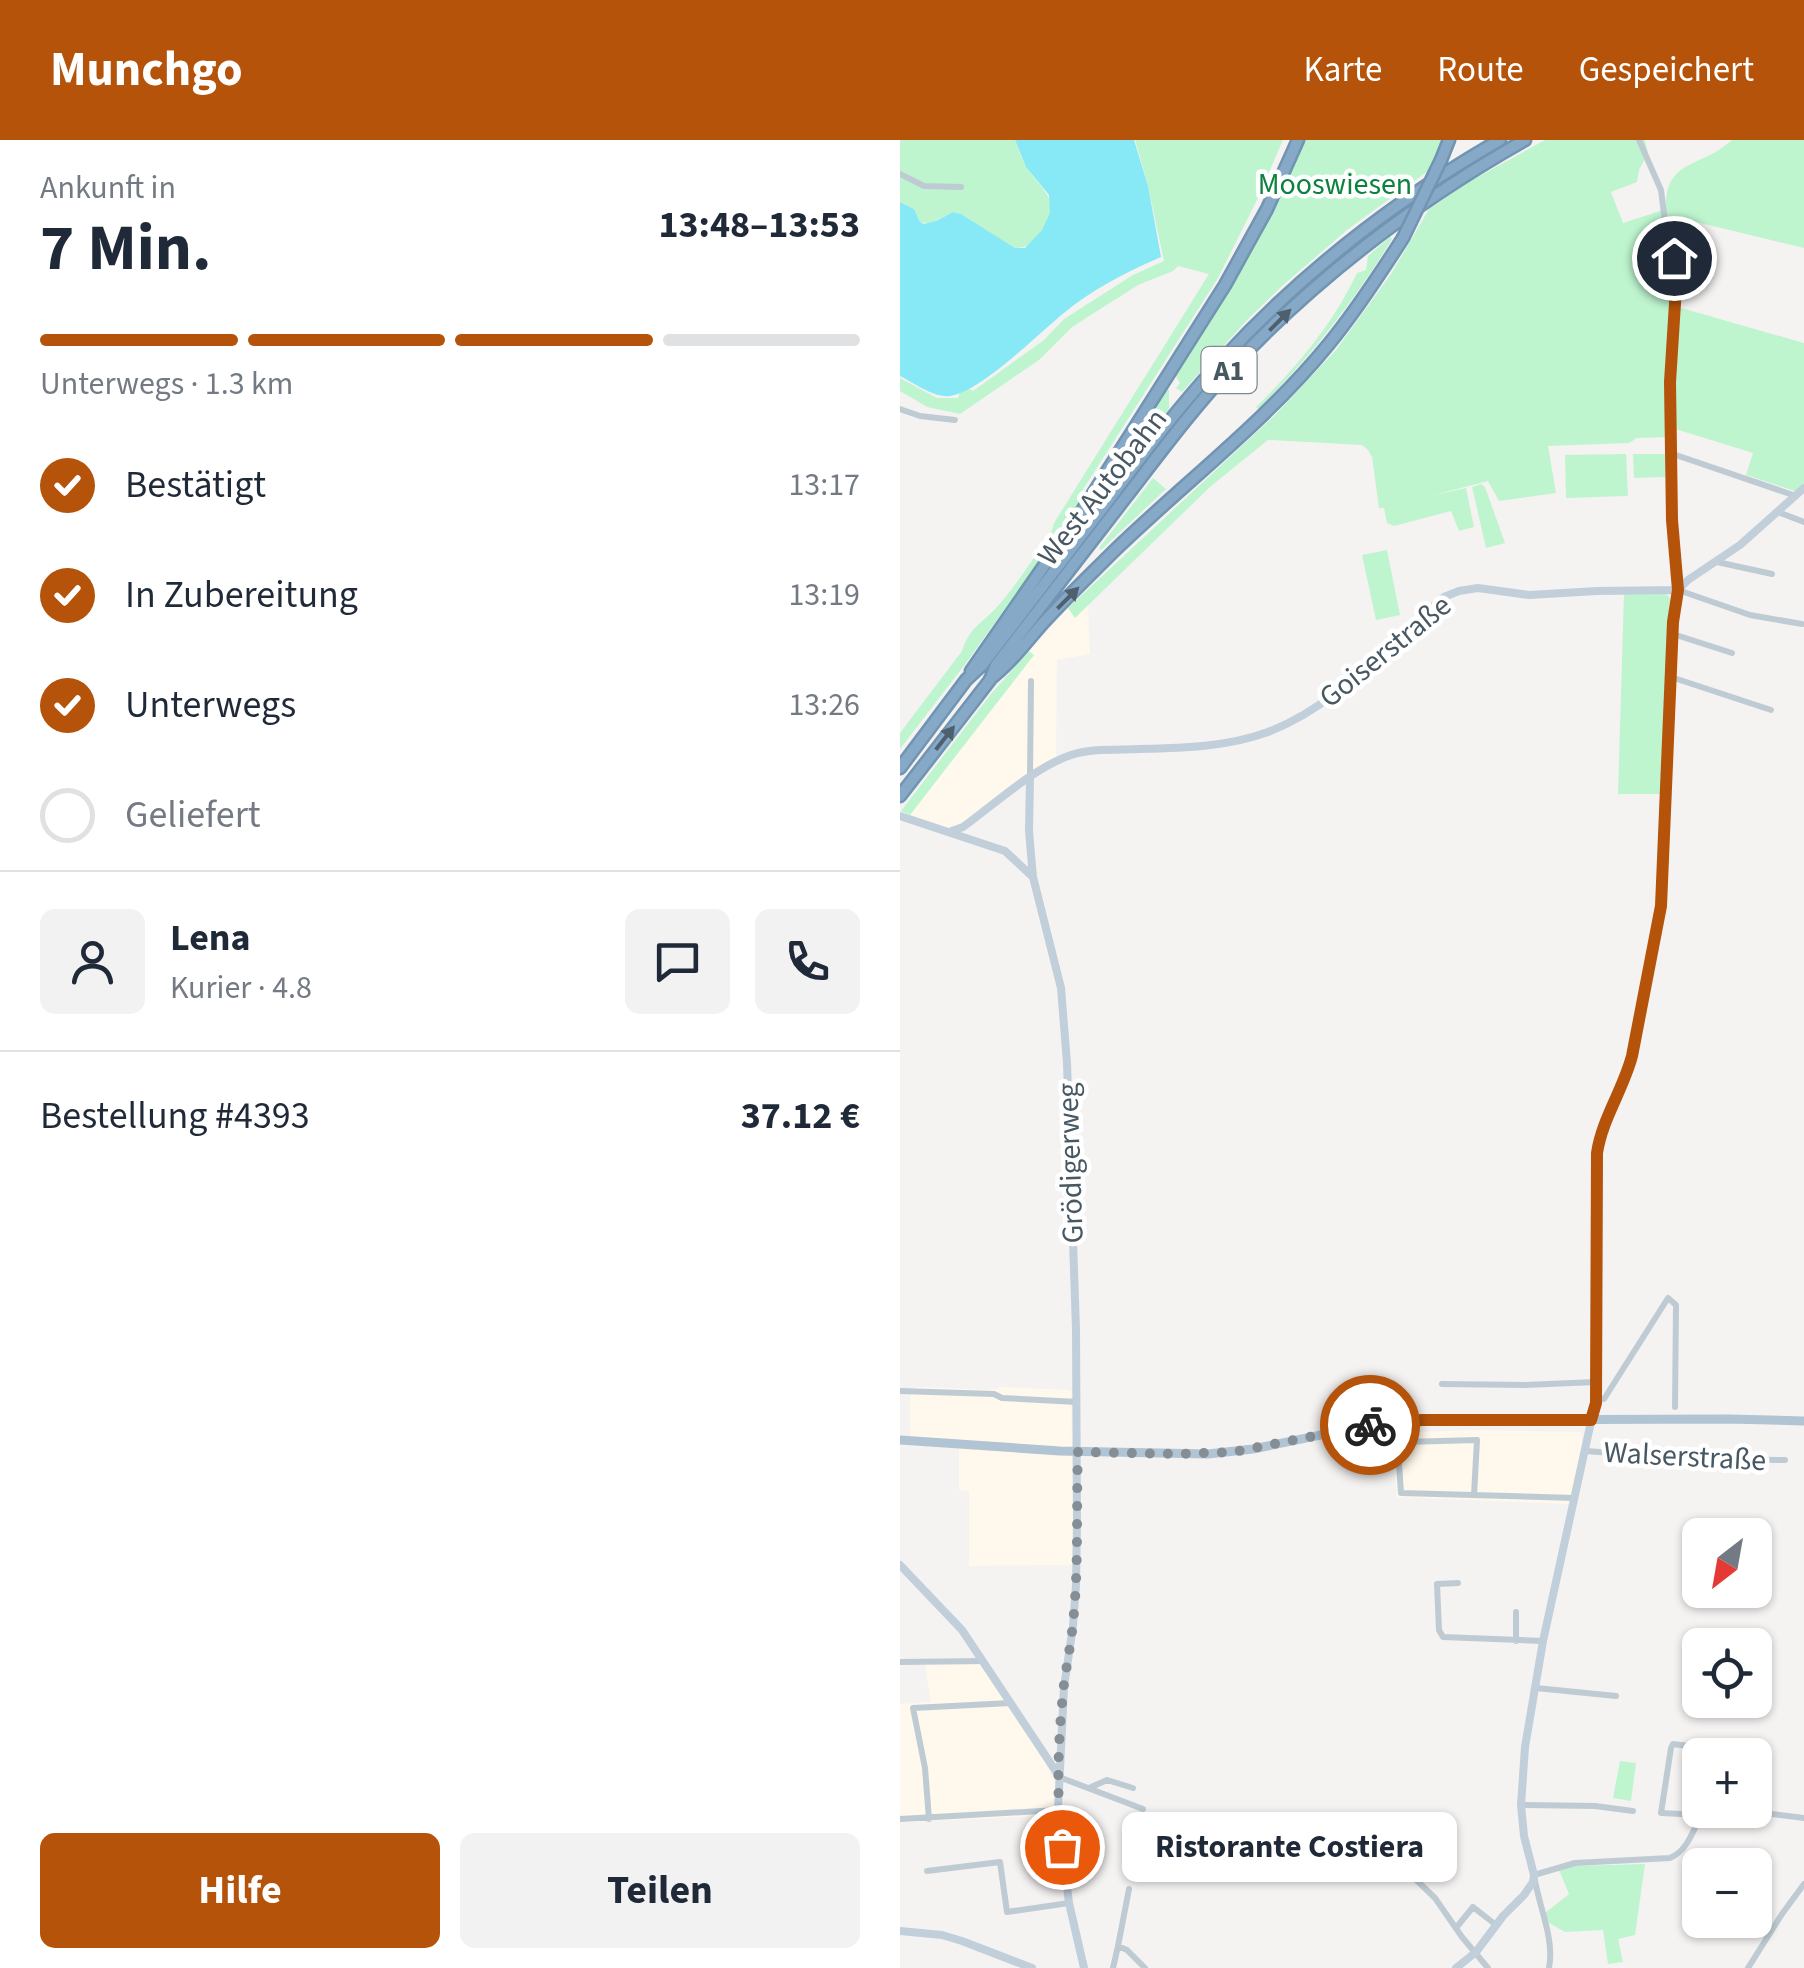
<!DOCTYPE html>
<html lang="de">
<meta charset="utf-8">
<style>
:root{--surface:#fff;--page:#f2f2f3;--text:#1f2937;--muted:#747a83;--line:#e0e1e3;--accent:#b45309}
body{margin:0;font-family:"Source Sans 3",sans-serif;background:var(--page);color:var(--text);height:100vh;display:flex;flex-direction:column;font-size:38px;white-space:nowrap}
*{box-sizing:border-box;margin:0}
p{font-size:32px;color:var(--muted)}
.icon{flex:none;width:55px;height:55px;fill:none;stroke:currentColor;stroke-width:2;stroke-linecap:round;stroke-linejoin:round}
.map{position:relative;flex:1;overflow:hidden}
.details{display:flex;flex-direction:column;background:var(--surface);width:900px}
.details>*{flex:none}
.needle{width:65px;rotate:211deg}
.buttons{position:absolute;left:782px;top:1378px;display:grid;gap:20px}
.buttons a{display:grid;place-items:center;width:90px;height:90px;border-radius:15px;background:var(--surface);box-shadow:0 2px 8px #0004;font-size:50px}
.pin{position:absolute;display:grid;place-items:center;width:85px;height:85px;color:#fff;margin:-42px;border:5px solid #fff;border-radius:50%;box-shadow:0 2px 10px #0007}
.courier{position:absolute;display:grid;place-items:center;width:100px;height:100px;margin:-50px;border:8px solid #b45309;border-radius:50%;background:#fff;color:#222;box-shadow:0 2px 12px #0007}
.bubble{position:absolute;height:70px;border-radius:15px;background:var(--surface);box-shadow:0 2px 8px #0004;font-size:32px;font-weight:700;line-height:70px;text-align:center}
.headline em{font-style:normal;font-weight:700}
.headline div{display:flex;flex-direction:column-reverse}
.headline{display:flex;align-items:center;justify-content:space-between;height:170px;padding:0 40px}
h1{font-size:65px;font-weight:700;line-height:75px}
.bar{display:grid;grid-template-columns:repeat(4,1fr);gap:15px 10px;align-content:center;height:120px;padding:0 40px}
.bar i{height:12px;border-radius:8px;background:var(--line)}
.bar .selected{background:var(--accent)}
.bar p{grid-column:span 4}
.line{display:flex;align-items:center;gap:25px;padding:0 40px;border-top:2px solid var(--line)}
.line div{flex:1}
.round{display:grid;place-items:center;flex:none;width:105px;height:105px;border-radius:15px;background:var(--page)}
ol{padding:0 40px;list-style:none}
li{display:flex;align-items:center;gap:30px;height:110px}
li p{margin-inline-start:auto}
li .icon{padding:10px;border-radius:50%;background:var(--accent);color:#fff;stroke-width:4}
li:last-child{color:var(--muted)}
li i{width:55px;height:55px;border:5px solid var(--line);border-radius:50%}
.primary-button{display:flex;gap:20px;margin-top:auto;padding:20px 40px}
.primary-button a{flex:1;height:115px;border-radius:15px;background:var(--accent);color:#fff;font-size:40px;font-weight:700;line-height:115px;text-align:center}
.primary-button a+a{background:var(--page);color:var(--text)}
header{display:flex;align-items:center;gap:60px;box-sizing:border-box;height:140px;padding:0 50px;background:var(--accent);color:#fff}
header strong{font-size:48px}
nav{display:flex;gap:55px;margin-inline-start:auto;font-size:35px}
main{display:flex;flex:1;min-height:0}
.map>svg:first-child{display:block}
</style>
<header>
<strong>Munchgo</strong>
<nav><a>Karte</a><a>Route</a><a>Gespeichert</a></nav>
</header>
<main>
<section class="details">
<div class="headline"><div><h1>7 Min.</h1><p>Ankunft in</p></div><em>13:48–13:53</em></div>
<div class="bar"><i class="selected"></i><i class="selected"></i><i class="selected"></i><i></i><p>Unterwegs · 1.3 km</p></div>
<ol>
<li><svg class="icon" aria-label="check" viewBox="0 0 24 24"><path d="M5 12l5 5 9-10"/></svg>Bestätigt<p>13:17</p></li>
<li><svg class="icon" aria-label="check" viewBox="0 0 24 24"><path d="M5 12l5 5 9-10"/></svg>In Zubereitung<p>13:19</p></li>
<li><svg class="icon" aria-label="check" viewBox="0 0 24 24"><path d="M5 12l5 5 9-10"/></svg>Unterwegs<p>13:26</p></li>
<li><i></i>Geliefert</li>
</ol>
<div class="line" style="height:180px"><a class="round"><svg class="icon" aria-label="person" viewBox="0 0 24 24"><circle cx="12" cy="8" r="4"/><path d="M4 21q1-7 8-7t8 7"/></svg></a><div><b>Lena</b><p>Kurier · 4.8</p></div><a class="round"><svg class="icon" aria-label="chat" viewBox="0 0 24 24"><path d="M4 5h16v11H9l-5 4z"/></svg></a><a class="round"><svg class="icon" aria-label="phone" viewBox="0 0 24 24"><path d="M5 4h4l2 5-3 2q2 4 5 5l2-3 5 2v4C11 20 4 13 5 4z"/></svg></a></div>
<div class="line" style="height:130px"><div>Bestellung #4393</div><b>37.12 €</b></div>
<div class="primary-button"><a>Hilfe</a><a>Teilen</a></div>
</section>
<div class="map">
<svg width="904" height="1828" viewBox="0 0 904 1828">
<rect width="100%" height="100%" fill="#f5f2f2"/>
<path fill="#fef8ed" d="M188 466 190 514 157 520 156 621 62 685 47 687 10 675 133 515 129 511 168 468 175 478Z
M17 1247 93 1250 100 1247 171 1250 174 1425 69 1426V1351L59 1350V1299L10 1297V1255Z
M574 1290 681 1292 683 1307 670 1364 497 1357 492 1293Z
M81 1524 143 1618 154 1641 163 1646 164 1675 0 1682V1564L31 1562 25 1525Z"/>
<path fill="#bef5cf" d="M0 0H115C119 10 122 21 128 29 144 54 163 60 141 92 134 102 128 108 115 108L61 74 53 72 29 84 20 82 14 69 0 62Z
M235 0H383L356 62 318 138 182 351 178 367 66 523 0 609V593L62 511C70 487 80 485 96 468 116 446 132 419 150 396L154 383 309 134 278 126 273 131 238 145 172 187 139 220 60 274 27 267 0 251V238L37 258H58L62 245 73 251 144 200 164 179 233 135 264 121 248 46Z
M406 0H542L528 31 447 90 382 146 348 179 282 252 276 248 280 243 276 236 353 110Z
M645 0H745L748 13 739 30 737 42 711 52 723 83 766 69C765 18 800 29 832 0H904V108L792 81 780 133 778 167 904 203V343L895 351 846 335 853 313 769 287V297L737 298 729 303 648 306 656 353 599 361 588 341 530 356 566 348 574 387 559 391 551 371 494 386 487 383 484 368H479L472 317 468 310 462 305 368 300 311 346 175 478 168 468 374 276 436 210 491 134 529 69 567 43Z
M490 97 492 99C454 162 410 217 358 269L356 267C396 228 433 184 457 133L466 130 468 116Z
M269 250V269L183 378 263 251Z
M726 314 728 356 666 358 665 315Z
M733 314H765V337L734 338Z
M253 338 266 349 201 410 199 408Z
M581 344 585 347 605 403 586 408 572 347Z
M487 410 500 475 476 480 462 415Z
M764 452 770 458 761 654H718L724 454Z
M129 511 134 515 10 675 1 671 91 554Z
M720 1621 736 1623 731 1661 713 1658Z
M745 1724 735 1795 718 1799 723 1822 708 1824 703 1790 665 1792 647 1782 645 1773 669 1754 659 1730 672 1726Z"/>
<path fill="#87e8f6" d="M115 0H234L248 46 261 117C229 131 201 145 174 165 144 187 84 251 50 256 34 258 14 243 0 236V62L14 69 20 82 24 84 36 81 53 72 61 74 115 108H125L142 90 150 73 149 55 126 27Z"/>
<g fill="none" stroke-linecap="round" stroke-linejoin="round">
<g stroke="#7094b2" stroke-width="15">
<path id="highway" d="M541 20 549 0
M71 531 180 374 325 145 367 69 398 0
M90 539C111 523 126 502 143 483 165 459 189 436 213 412 284 343 365 282 428 205 456 171 480 134 503 98
M0 628 66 540 83 524C126 468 169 412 212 356 247 309 282 263 322 220 402 133 497 59 600 0
M0 656 90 540 96 525C139 469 182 413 226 357 260 313 293 268 332 227 418 136 517 61 625 0"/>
</g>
<path stroke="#bfcbd3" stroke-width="6" d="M739 0 761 50 766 90 777 132 769 287 772 380 778 450 850 475 902 484
M0 34 24 46 61 47
M0 269 20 276 55 280
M770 313 896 356
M878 372 904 382
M817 422 872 434
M773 494 832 513
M771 537 871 570
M130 637 131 541
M542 1244 625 1245 696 1242
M0 1251 94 1254 102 1258 177 1262
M696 1259H704L768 1158 776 1165 775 1267
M686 1311 791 1319 885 1320
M574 1355 577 1300 504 1302 498 1309 501 1353 675 1358
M558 1443 537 1444 539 1490 543 1497 643 1501
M616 1501V1472
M0 1522 83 1521
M636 1548 716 1556
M797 1607 773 1604 771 1608 761 1673 801 1675
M159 1637 243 1669
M189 1648 207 1640 233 1648
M621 1665 695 1666 733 1671
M841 1670 904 1678
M0 1679 158 1670
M29 1679 25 1628 13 1568 111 1563
M469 1710 509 1733 535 1758 562 1797 588 1828
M27 1731 100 1722 107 1772 169 1763
M556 1788 573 1767 596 1785
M218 1806 229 1749
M213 1828 218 1806 227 1810 245 1828
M649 1828C655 1798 638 1765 634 1735L675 1723 770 1718C787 1711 793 1691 801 1675L816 1670
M848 1828 882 1774 904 1744"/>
<path stroke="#c1cfdb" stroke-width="8" d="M130 638 129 691 133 737
M0 676 105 711 133 737 161 848 167 923 176 1189 177 1382 176 1445 173 1486 164 1547 158 1670 169 1763 184 1828
M52 691 63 687C95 664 133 628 171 615 193 608 218 610 240 609 284 608 327 607 368 592 439 565 487 504 544 457L559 451 578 448 629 455 697 451 778 450 788 440 840 405 904 348
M0 1425 62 1490 159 1636
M0 1791 42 1795 62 1801 132 1828
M556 1828 576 1812 603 1776 624 1755 633 1742 634 1735 624 1696 621 1665 625 1607 643 1501 696 1259V1027L701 995 725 938 732 916 759 784 773 482 778 450"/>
<path stroke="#b0c4d3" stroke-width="9" d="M0 1300 160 1311 308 1314 353 1309 469 1285 522 1280 829 1279 904 1281"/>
<use href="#highway" stroke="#85a9c6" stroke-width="10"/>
<g stroke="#7094b2" stroke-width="15" stroke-linecap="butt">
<path id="highway-bridge" d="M503 98 541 20"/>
</g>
<use href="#highway-bridge" stroke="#85a9c6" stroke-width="10"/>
</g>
<defs><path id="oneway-solid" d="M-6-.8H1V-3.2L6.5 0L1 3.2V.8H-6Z" transform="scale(2.5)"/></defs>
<g fill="#4e606d">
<use href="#oneway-solid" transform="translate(380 180) rotate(-45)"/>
<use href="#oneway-solid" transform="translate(168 458) rotate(-45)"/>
<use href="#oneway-solid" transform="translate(45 598) rotate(-52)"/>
</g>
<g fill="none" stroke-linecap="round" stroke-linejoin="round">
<path stroke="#858e95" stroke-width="10" stroke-dasharray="0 18" d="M162 1707C156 1653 158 1597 164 1544 167 1523 171 1503 173 1483 179 1426 176 1369 178 1312L276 1314 334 1312 470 1285"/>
<path stroke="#b45309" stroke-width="12" d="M470 1285 522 1280H691L696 1263 697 1013C702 979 723 950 732 916L761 766 773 482 778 450 772 380 770 242 777 132 774 118"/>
</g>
<g text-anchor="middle" stroke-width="9" stroke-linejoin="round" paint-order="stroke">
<rect fill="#fff" stroke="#7f8a92" stroke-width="2.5" x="301.5" y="207" width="55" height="46" rx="8"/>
<g font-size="28" font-weight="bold" fill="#485863">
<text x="329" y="240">A1</text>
</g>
<g font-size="30" fill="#0d823f" stroke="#fff">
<text x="435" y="54">Mooswiesen</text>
</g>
<g font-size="30" fill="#485863" stroke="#fff">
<text transform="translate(202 347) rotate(-52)" y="10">West Autobahn</text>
<text transform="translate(485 511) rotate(-39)" y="10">Goiserstraße</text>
<text transform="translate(170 1023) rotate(-92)" y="10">Grödigerweg</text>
<text transform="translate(785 1316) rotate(3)" y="10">Walserstraße</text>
</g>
</g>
</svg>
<div class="buttons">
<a><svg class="needle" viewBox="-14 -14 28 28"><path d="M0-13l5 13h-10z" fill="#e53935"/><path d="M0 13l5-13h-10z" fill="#747a83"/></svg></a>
<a><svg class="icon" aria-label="locate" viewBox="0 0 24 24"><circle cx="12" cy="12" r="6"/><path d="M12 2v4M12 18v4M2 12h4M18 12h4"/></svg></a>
<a>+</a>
<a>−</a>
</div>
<div class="pin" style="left:162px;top:1707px;background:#ea580c"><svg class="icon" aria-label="bag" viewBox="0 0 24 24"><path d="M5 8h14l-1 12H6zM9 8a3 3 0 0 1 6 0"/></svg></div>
<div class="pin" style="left:774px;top:118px;background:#1f2937"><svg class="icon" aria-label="home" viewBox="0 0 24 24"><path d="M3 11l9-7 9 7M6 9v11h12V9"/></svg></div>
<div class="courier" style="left:470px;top:1285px"><svg class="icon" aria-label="bike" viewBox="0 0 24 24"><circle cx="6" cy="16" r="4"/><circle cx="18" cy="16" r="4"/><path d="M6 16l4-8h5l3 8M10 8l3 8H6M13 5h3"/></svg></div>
<div class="bubble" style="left:222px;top:1672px;width:335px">Ristorante Costiera</div>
</div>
</main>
